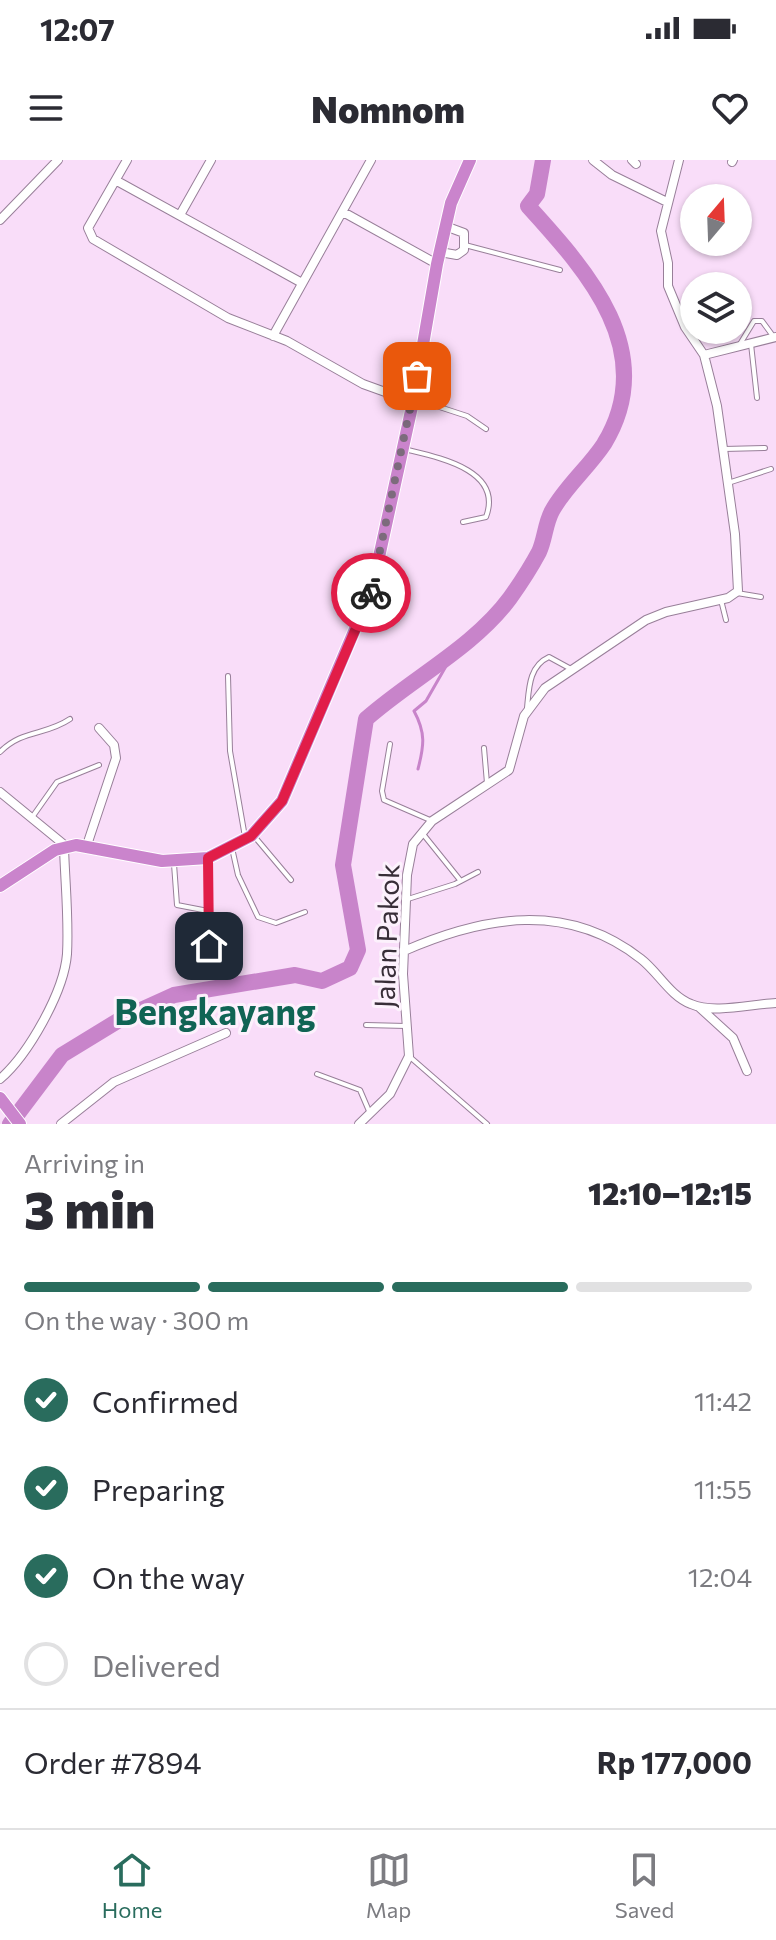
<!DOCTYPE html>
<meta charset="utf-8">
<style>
:root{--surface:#fff;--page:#f2f2f3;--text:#2b2b33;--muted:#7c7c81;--line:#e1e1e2;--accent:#296c5d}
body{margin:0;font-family:Commissioner,sans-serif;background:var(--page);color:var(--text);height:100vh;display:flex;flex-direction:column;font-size:30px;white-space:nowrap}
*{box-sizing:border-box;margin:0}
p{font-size:26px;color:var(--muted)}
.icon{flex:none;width:44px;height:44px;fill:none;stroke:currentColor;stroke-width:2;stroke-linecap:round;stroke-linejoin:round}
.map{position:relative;height:964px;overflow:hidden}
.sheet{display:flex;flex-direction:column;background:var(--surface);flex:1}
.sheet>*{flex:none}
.needle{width:52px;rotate:19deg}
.tools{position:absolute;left:680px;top:24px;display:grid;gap:16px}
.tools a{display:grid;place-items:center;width:72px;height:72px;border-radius:50%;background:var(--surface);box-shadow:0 2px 6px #0004;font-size:40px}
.pin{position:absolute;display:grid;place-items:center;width:68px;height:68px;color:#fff;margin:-34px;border-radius:16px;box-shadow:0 4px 12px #0006}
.courier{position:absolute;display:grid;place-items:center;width:80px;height:80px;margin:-40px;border:6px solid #e11d48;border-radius:50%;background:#fff;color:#222;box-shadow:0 2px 10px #0007}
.summary em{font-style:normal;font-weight:800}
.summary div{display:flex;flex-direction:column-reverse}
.summary{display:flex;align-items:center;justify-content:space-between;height:136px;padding:0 24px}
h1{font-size:52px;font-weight:800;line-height:60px}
.bar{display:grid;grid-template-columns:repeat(4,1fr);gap:12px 8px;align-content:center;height:96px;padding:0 24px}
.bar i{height:10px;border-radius:6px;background:var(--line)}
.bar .current{background:var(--accent)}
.bar p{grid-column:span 4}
.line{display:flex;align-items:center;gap:20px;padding:0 24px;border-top:2px solid var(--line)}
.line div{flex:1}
ol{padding:0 24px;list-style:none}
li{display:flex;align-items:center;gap:24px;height:88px}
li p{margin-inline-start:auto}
li .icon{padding:8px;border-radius:50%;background:var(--accent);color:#fff;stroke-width:4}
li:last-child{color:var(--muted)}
li i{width:44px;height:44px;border:4px solid var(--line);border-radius:50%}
.status{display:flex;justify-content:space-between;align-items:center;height:56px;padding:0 40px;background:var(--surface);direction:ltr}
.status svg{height:22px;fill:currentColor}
header{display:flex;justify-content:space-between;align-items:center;height:104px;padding:0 24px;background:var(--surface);font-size:36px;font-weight:800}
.menu{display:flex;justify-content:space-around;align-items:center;height:112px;border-top:2px solid var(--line);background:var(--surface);font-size:22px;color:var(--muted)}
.menu a{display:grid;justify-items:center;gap:4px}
.menu .current{color:var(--accent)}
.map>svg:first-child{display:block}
</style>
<div class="status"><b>12:07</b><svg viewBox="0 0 49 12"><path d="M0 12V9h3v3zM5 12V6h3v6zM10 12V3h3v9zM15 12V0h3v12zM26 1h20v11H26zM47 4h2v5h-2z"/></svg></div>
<header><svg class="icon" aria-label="menu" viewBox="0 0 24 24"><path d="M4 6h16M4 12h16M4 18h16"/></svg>Nomnom<svg class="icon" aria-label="heart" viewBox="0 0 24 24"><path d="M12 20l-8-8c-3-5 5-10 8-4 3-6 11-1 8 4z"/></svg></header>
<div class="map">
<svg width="776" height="964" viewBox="0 0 776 964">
<rect width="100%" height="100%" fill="#f9ddf9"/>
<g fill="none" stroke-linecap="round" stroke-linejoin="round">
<path stroke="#c884ca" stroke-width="3" d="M418 609C424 586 426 573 414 551L426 541 457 487"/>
<path stroke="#c884ca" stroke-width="16" d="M10 964 62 895 121 859 174 835 295 815 322 821 350 808 358 790 343 705 366 559C411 519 474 487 510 438 520 424 531 407 539 392 545 379 545 364 552 351 565 327 589 307 604 284 660 192 588 112 528 46L537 34 543 0"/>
<g stroke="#987f99" stroke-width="6">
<path id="service" d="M465 85 560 110
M740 184 754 161H762L773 176
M751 184 757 238
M415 239 467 256 486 269
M404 289C436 297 504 309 486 357L463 362
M724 289 765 288
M728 323 771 309
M737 433 761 437
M721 440 726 460
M228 516 230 591 245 677
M527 548C529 528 529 506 549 497L571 509
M390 584 382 631 384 640 430 660
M484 588 487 623
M0 592C23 569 45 576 70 559
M33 656 57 622 99 605
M423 674 460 720
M254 676 291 720
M232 688 238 715 258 757 276 763 305 752
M208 700 209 786
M174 704 177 745 208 751
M408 739 455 724 478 712
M366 865 406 866
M410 897 487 964
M317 914 360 930 369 951"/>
</g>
<g stroke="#987f99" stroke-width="10">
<path id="minor" d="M127 0 88 68 93 79 228 158 287 181 363 224 413 242
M593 0 612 15 667 42
M632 0 636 4
M732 2 733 0
M117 21 302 123
M343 52 437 104
M180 55 211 0
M0 60 58 0
M440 92 457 95 464 90V73L445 66
M273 176 371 0
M704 195 776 177
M0 632 67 687
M87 685 116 598 114 585 99 568
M404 791C484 756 567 741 641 799 658 812 670 836 691 844 713 854 752 844 776 843
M699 847 733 878 747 911
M0 919C28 895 64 832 67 794 69 759 65 722 64 687
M61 964 114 922 226 873
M359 964 390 934 409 896 403 814 407 715 413 684 432 661 509 610 524 556 545 528 646 460 666 452 728 438 738 431 735 374 717 246 704 195 685 167 668 126V103L661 71 679 0"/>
</g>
<g stroke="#fff" stroke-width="14">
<path id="trunk" d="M0 726 55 690 76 685 162 701 208 698 251 676 282 641 372 429 413 242 437 104 451 43 470 0
M0 938 20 964"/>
</g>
<use href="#service" stroke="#fff" stroke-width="4"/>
<use href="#minor" stroke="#fff" stroke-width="8"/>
<use href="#trunk" stroke="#ca84cc" stroke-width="12"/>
</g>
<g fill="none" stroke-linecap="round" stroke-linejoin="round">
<path stroke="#7c6b7c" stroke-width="8" stroke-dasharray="0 14.4" d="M371 433 417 216"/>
<path stroke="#e11d48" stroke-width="10" d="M209 786 208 698 251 676 282 641 371 433"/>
</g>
<g text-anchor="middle" stroke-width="6" stroke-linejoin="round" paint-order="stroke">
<g font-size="28" fill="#382e38" stroke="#fcf1fc">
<text transform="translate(387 776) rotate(-88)" y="10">Jalan Pakok</text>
</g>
<g font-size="36" font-weight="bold" fill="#106454" stroke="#fcf1fc">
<text x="215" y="865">Bengkayang</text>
</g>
</g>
</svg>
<div class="tools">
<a><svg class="needle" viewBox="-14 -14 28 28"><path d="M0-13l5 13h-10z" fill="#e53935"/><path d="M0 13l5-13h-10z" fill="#7c7c81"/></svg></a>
<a><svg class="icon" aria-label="layers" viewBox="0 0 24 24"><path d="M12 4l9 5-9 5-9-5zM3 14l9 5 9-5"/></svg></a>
</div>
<div class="pin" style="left:417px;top:216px;background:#ea580c"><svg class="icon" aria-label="bag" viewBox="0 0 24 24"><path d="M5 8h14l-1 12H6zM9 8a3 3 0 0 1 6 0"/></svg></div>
<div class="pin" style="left:209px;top:786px;background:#1f2937"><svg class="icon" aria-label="home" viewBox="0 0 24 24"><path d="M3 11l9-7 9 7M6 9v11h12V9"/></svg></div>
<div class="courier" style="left:371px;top:433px"><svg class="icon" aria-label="bike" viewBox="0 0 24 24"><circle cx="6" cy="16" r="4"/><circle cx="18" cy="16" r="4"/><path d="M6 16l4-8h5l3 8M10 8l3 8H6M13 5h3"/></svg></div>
</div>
<section class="sheet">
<div class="summary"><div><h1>3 min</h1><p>Arriving in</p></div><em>12:10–12:15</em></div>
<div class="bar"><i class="current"></i><i class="current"></i><i class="current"></i><i></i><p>On the way · 300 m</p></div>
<ol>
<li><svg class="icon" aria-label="check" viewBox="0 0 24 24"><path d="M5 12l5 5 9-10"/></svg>Confirmed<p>11:42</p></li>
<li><svg class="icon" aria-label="check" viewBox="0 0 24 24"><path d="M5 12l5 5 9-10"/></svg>Preparing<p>11:55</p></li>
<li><svg class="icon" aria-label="check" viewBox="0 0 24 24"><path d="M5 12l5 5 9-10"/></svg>On the way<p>12:04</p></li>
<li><i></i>Delivered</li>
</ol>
<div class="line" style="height:104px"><div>Order #7894</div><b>Rp 177,000</b></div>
</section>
<nav class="menu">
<a class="current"><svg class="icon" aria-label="home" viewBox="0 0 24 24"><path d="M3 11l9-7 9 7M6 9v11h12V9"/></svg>Home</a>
<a><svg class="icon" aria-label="map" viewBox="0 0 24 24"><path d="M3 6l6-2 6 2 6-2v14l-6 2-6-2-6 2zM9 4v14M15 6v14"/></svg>Map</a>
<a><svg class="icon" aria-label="saved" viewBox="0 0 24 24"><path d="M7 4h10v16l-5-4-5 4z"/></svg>Saved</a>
</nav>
